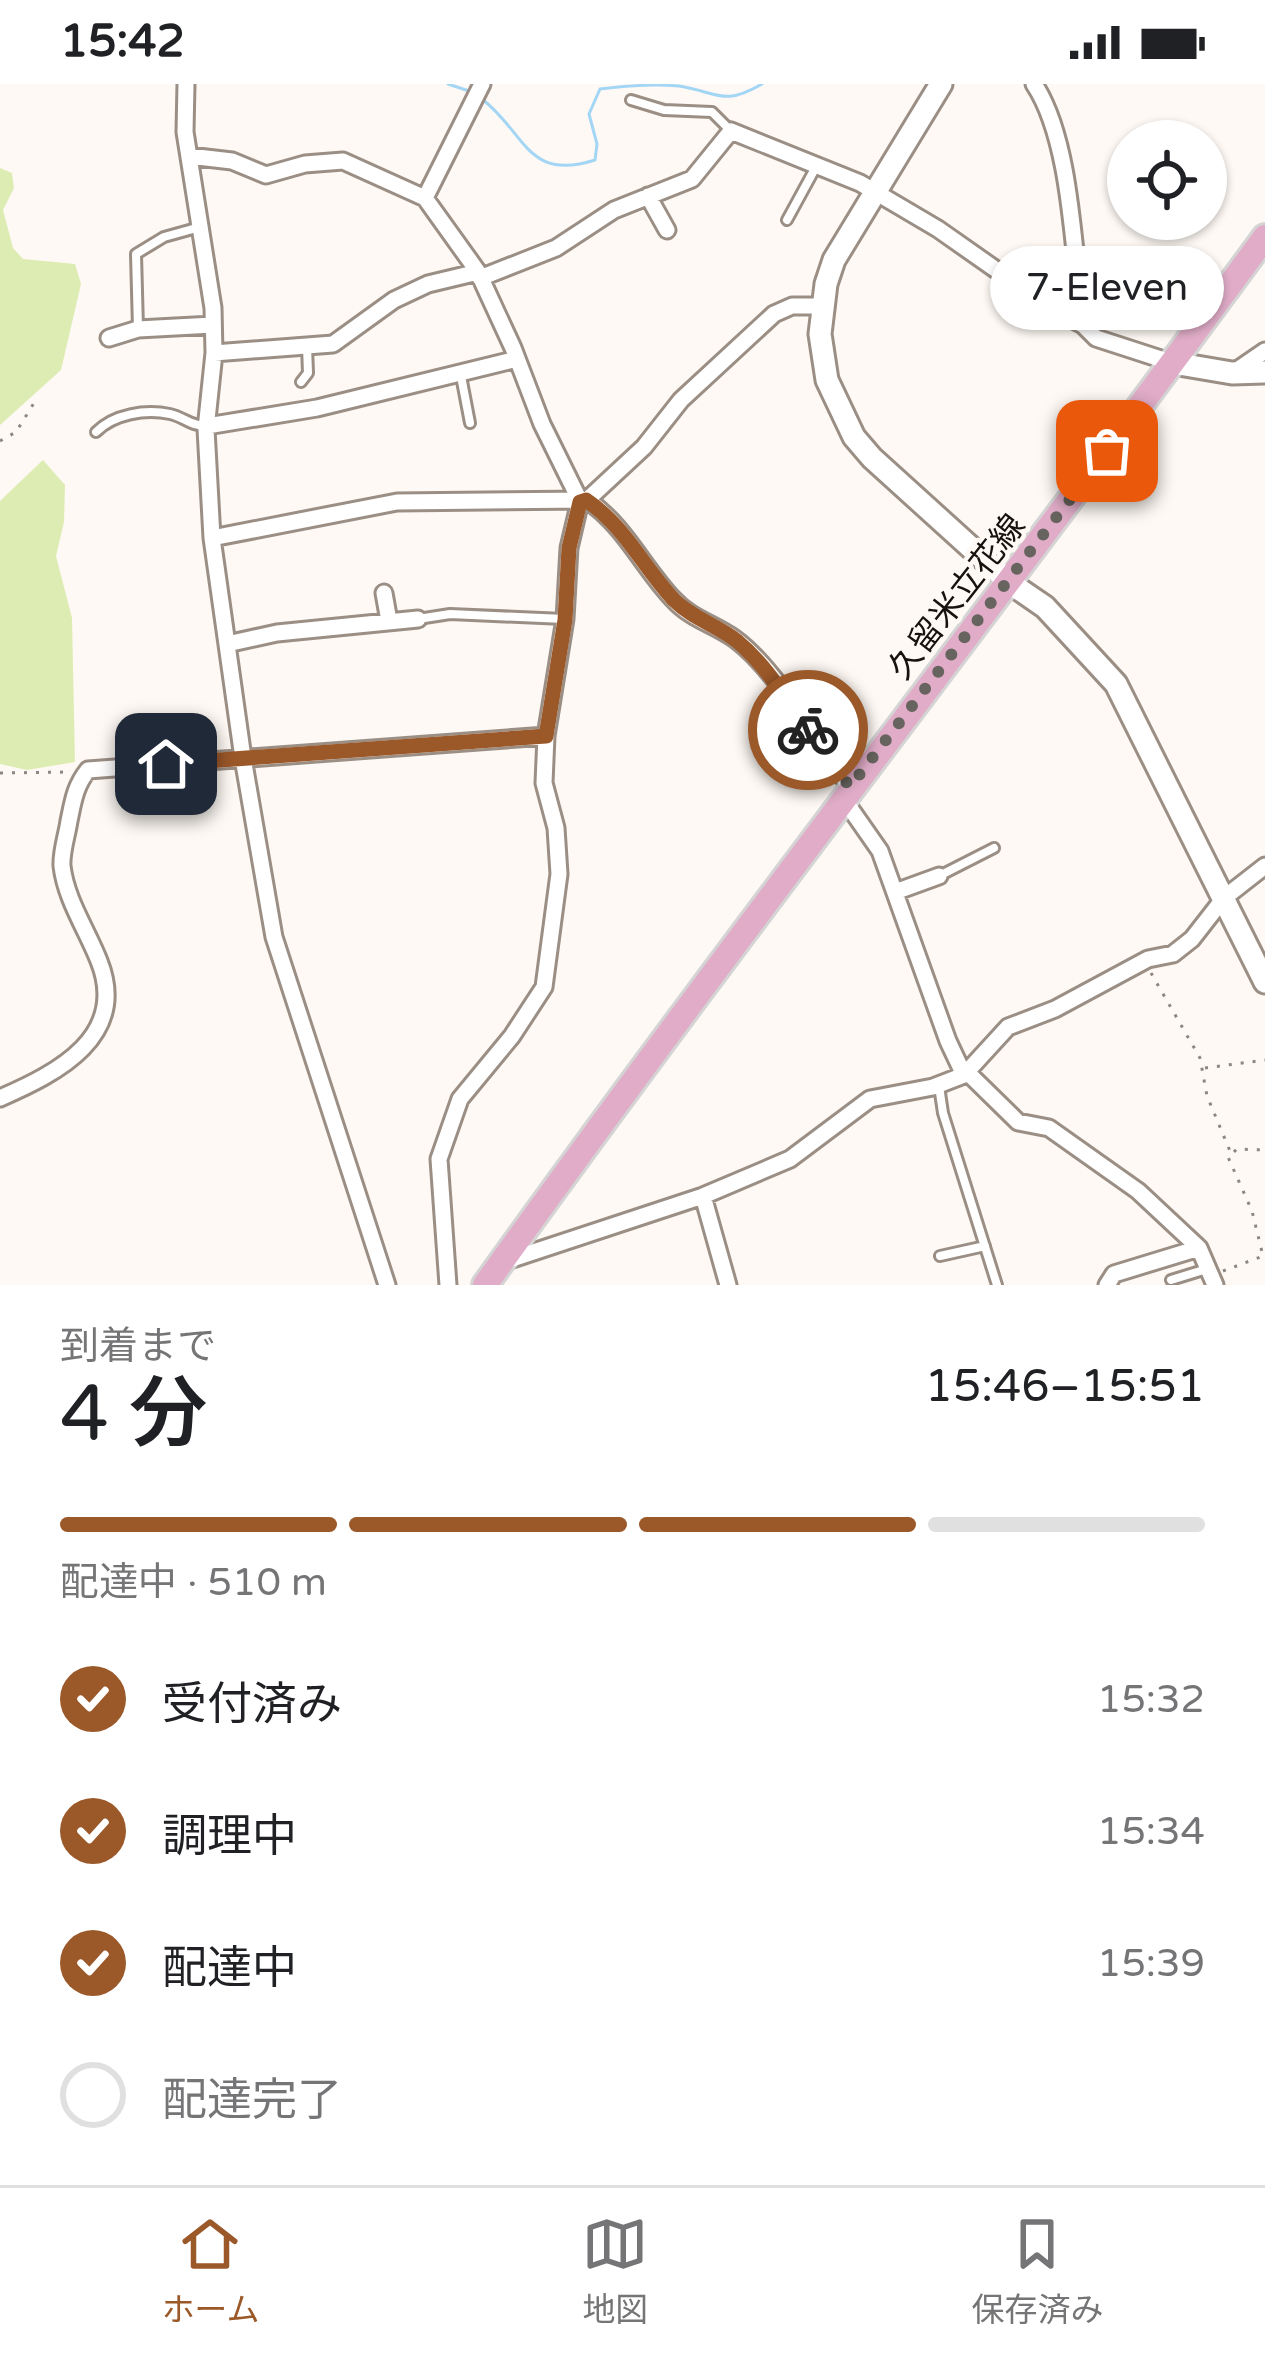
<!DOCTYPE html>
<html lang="ja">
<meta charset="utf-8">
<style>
:root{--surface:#fff;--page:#f6f6f6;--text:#202124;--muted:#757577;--line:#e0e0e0;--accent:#9b5829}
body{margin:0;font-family:"Varela Round","Noto Sans JP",sans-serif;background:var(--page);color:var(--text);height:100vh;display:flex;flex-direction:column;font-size:45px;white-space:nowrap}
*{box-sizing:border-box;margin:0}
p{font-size:39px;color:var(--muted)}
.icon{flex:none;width:66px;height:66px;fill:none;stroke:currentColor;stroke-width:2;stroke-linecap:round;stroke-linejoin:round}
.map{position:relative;height:1201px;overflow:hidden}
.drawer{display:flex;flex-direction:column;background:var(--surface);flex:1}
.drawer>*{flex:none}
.fabs{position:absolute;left:1107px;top:36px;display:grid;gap:24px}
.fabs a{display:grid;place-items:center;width:120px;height:120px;border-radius:50%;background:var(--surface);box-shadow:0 3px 9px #0004;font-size:60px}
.pin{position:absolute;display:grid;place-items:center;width:102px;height:102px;color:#fff;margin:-51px;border-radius:24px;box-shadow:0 6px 18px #0006}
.courier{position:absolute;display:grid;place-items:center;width:120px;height:120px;margin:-60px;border:9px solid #9b5829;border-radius:50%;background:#fff;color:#222;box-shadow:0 3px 15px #0007}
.bubble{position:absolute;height:84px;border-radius:42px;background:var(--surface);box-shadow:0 3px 9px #0004;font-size:39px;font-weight:600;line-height:84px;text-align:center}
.head em{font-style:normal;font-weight:600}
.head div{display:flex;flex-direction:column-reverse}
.head{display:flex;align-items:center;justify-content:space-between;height:204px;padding:0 60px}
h1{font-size:78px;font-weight:600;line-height:90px}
.bar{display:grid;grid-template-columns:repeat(4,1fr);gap:18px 12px;align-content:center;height:144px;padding:0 60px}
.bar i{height:15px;border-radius:9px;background:var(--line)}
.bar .active{background:var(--accent)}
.bar p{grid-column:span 4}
ol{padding:0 60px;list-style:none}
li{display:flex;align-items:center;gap:36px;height:132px}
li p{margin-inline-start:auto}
li .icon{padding:12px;border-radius:50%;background:var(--accent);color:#fff;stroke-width:4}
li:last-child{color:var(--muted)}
li i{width:66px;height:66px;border:6px solid var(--line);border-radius:50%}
.status{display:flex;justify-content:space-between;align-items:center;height:84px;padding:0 60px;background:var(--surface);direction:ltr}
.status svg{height:33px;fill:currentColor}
.tabs{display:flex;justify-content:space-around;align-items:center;height:168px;border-top:3px solid var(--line);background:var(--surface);font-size:33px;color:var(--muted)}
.tabs a{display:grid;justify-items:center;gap:6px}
.tabs .active{color:var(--accent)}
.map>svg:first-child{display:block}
</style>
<div class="status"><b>15:42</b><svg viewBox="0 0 49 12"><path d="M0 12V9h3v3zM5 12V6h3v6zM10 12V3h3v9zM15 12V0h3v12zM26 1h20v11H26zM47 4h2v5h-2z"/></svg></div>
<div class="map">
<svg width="1265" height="1201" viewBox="0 0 1265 1201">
<rect width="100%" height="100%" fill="#fef9f4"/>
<path fill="#ddecb2" d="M0 84 12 89 14 104 3 126 13 164 23 175 75 180 81 200 61 286 0 341Z
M43 376 65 401 64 438 56 472 72 534 75 678 27 686 0 680V417Z"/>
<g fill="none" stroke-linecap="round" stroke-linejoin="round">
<path stroke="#a3d5f5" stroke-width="3" d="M448 0 469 7
M482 15C526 49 527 98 595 76L597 60 589 30 600 5C624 2 655 0 679 2 718 8 723 23 762 0"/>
<g stroke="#9b8f85" stroke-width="14">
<path id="lane" d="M631 16 664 26 712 28 731 47
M787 136 817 81
M138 244 136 170 164 153 200 143
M461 292 470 339
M301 298 308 289 307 262
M96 348C114 330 145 325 170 330 184 333 190 342 206 342
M418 535 450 530 564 535
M939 792 994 764
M939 1002 943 1029 997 1201
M940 1172 985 1162
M1171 1196 1210 1184"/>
</g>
<g stroke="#9b8f85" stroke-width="21">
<path id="street" d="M186 0 185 48 213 224 214 269 206 345 212 454 243 674 274 853 387 1201
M1034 0C1072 57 1073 171 1083 241
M189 72 232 77 266 91 305 80 343 77 425 114 478 188 513 264 542 340 580 417 569 464 565 535 546 652 544 699 556 744 559 790 544 903 512 952 460 1015 439 1075 448 1201
M648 112 667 146
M425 114 482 0
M480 194 556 164 614 126 692 95 731 47 860 99 938 145 1052 225 1083 241 1096 254 1173 279
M109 254 138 245 213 241
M214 269 333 260 394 216 428 200 478 188
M1233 289 1265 267
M207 342 317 324 517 275
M587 416C625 442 642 482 673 515 691 535 714 540 735 555 776 585 819 661 850 703
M212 454 397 418 587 416 644 363 681 316 774 230 792 222H823
M384 509 389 537
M227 560 277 549 418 535
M843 714 880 767 948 957 964 991
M895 808 939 792
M967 988 1018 1038 1049 1044 1138 1107 1199 1164 1215 1201
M0 1014C58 989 129 952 99 877 87 846 66 816 62 782 61 768 67 751 69 737 73 718 75 702 88 686L546 652
M703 1112 728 1201
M503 1178 703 1112 790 1075 870 1015 933 1003 964 991 1008 943 1055 925 1148 875 1173 870 1192 855 1224 814 1265 782
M1107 1201 1114 1190 1199 1164"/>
</g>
<g stroke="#9b8f85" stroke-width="27">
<path id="secondary" d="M941 0 834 176 826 200 820 250 827 296 854 353 872 374 1010 499 1045 523 1116 600 1265 898
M1173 279 1232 289 1265 288"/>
</g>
<g stroke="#d5d4d4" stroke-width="30">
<path id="primary" d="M485 1201C739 847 1008 504 1265 153"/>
</g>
<path stroke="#8c8783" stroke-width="3" stroke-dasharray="3 9" stroke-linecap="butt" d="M0 357 16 348 34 319
M0 689 70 688
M1151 889 1200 974 1207 1012 1230 1067
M1205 984 1265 976
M1223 1187 1263 1172 1252 1127 1228 1073 1237 1065 1265 1066"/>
<use href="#lane" stroke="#fff" stroke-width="8"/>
<use href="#street" stroke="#fff" stroke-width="15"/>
<use href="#secondary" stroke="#fff" stroke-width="21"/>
<use href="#primary" stroke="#e0acc8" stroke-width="24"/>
</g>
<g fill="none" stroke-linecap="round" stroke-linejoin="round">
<path stroke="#67635e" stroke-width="12" stroke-dasharray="0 21.6" d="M808 646 850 703 1107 367"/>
<path stroke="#9b5829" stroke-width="15" d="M166 680 546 652 565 536 569 464 580 418 586 416C625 442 643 483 674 516 693 535 717 541 737 557 766 581 786 615 808 646"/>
</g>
<g text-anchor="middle" stroke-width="9" stroke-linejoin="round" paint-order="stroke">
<g font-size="33" fill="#16120e" stroke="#fef9f4">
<text transform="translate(956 512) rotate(-52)" y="12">久留米立花線</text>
</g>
</g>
</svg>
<div class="fabs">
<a><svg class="icon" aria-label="locate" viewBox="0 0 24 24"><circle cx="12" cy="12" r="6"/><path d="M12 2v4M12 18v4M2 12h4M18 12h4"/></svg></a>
</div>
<div class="pin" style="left:1107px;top:367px;background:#ea580c"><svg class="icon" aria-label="bag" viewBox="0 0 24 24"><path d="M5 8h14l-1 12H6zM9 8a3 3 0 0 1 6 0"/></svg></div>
<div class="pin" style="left:166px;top:680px;background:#1f2937"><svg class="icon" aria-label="home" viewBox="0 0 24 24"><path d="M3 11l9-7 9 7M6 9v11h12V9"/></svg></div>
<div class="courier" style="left:808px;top:646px"><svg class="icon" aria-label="bike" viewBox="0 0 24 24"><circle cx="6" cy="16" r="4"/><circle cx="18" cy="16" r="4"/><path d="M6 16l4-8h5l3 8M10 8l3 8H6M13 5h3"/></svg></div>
<div class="bubble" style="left:990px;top:162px;width:234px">7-Eleven</div>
</div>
<section class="drawer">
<div class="head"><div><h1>4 分</h1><p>到着まで</p></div><em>15:46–15:51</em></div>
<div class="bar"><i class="active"></i><i class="active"></i><i class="active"></i><i></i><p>配達中 · 510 m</p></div>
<ol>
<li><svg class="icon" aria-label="check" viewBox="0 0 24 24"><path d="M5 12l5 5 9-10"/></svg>受付済み<p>15:32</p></li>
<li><svg class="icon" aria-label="check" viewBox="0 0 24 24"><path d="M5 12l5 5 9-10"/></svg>調理中<p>15:34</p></li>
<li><svg class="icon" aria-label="check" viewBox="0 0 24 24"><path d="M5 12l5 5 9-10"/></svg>配達中<p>15:39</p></li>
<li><i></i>配達完了</li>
</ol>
</section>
<nav class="tabs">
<a class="active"><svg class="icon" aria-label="home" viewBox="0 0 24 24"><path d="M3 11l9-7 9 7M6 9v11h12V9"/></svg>ホーム</a>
<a><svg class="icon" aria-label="map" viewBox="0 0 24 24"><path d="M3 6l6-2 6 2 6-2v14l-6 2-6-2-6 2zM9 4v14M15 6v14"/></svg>地図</a>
<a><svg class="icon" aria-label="saved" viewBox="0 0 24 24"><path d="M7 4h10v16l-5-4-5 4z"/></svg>保存済み</a>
</nav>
